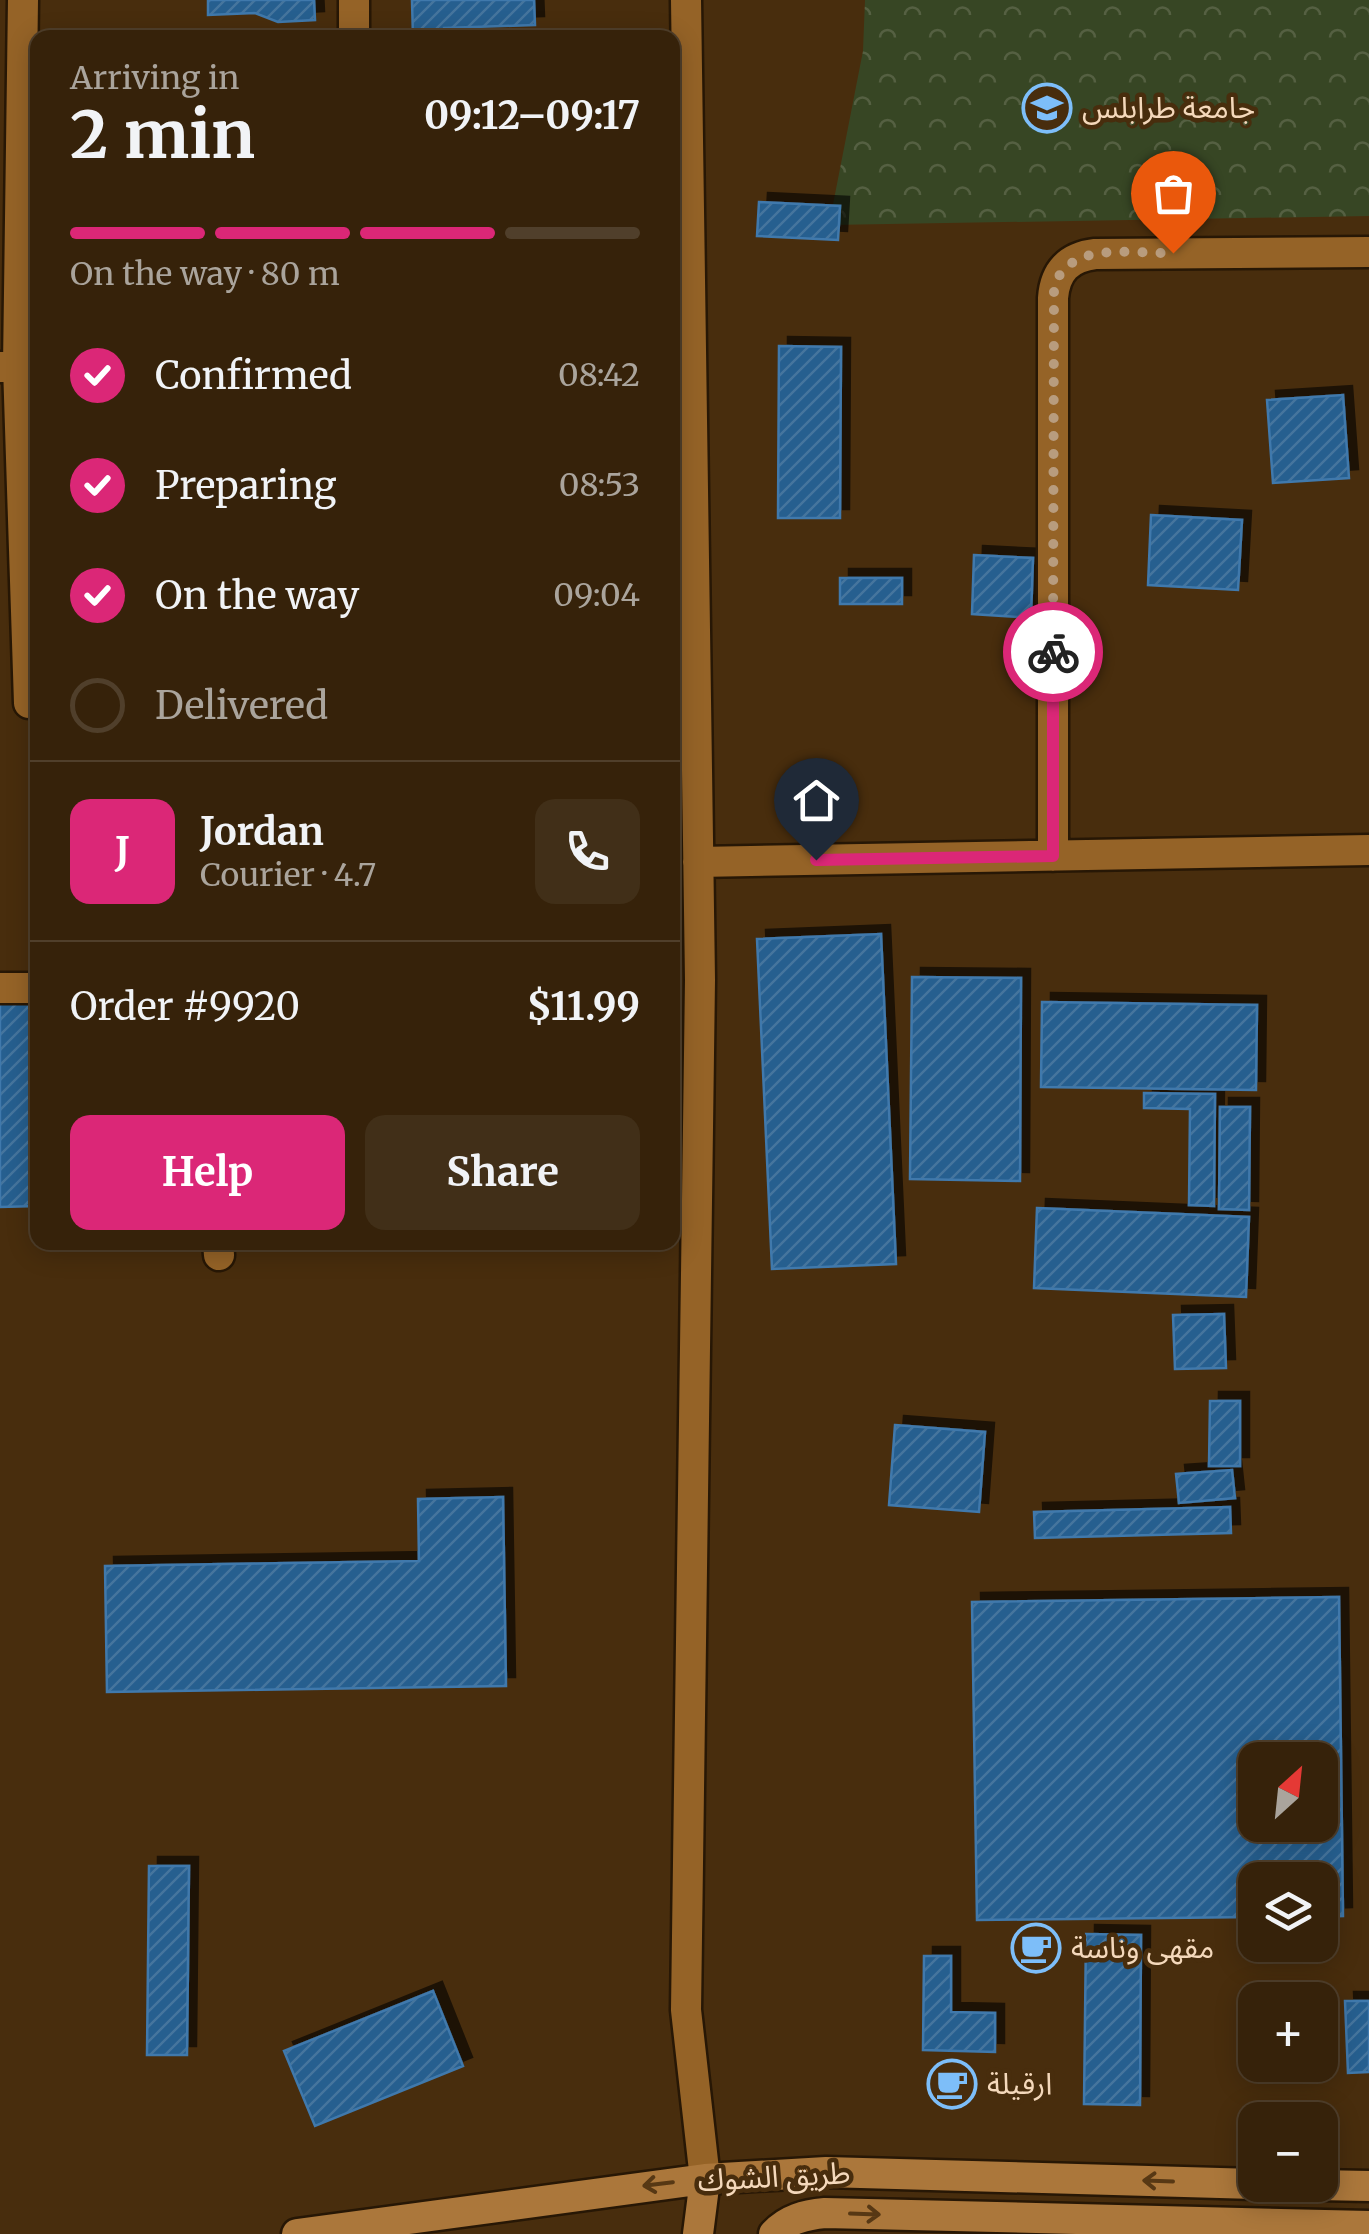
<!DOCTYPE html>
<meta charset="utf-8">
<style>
:root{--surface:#36220a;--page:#412f18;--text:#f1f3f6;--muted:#aaa49c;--line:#503f2b;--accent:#db2777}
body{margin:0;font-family:Merriweather,"Noto Sans Arabic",serif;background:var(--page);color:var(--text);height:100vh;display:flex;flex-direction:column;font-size:38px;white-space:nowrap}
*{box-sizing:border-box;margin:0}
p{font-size:32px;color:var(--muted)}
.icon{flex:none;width:55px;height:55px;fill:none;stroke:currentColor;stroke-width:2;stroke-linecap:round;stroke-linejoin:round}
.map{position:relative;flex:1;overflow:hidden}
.sheet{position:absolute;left:30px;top:30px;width:650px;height:1220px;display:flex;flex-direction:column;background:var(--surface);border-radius:20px;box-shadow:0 5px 25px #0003,0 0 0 2px var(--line)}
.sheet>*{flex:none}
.needle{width:65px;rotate:27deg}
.fabs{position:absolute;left:1238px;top:1742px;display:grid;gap:20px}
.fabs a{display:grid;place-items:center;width:100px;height:100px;border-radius:20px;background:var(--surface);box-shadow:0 5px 25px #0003,0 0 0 2px var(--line);font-size:50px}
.pin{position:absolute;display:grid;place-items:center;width:85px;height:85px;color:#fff;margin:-102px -42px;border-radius:50% 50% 50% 0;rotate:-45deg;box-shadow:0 0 10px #0007}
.pin .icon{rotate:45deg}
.courier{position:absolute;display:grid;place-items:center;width:100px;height:100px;margin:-50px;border:8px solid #db2777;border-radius:50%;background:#fff;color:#222;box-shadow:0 2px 12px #0007}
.headline em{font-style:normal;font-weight:700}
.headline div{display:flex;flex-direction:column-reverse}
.headline{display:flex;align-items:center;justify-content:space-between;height:170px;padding:0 40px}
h1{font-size:65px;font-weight:700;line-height:75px}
.bar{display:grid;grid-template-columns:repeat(4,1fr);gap:15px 10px;align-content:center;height:120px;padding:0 40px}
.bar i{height:12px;border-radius:8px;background:var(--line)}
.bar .selected{background:var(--accent)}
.bar p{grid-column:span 4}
.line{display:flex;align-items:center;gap:25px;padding:0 40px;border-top:2px solid var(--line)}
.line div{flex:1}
.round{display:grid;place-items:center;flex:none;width:105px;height:105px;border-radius:20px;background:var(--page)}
ol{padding:0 40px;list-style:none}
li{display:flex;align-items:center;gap:30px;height:110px}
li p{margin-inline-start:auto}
li .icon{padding:10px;border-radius:50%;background:var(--accent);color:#fff;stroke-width:4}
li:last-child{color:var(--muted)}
li i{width:55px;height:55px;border:5px solid var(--line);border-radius:50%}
.action{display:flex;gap:20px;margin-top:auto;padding:20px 40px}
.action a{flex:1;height:115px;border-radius:20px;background:var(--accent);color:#fff;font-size:40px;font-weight:700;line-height:115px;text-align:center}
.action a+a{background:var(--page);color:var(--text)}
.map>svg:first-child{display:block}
</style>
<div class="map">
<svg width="1369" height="2234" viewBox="0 0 1369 2234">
<defs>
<pattern id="forest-crowns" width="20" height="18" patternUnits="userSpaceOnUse" patternTransform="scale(2.5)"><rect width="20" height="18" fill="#374624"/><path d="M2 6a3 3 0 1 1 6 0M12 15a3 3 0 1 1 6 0" fill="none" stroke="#556042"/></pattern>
<pattern id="building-hatch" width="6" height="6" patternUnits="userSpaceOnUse" patternTransform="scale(2.5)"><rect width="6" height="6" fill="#255e8f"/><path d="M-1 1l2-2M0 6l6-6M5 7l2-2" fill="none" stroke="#45749d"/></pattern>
<filter id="shadow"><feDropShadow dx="9" dy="-9" stdDeviation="0" flood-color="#0009"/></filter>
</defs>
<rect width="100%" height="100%" fill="#482d0d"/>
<path fill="url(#forest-crowns)" d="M865 0H1369V216L829 225 863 51Z"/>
<path fill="url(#building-hatch)" stroke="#4079ac" stroke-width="2.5" fill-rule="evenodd" filter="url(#shadow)" d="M208 0H314L315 20 278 22 255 13 208 15Z
M412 0H534L535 25 444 28V38H413Z
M759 202 840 206 838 240 757 236Z
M779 346 841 347 840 518H778Z
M1343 395 1349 478 1273 483 1267 400Z
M1151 515 1242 520 1238 590 1148 585Z
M974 555 1033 558 1031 618 972 614Z
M840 578H902V604H840Z
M881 934 896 1264 772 1269 757 939Z
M912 977 1021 978 1020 1181 910 1179Z
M38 997V1206L0 1207V998Z
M1042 1002 1257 1005 1256 1090 1041 1087Z
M1144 1093 1215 1094 1214 1206 1189 1205 1190 1109 1144 1108Z
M1220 1107H1250L1249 1210 1219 1209Z
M1037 1208 1249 1217 1246 1297 1034 1288Z
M1224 1314 1226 1368 1175 1369 1173 1315Z
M1210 1401H1240V1466H1209Z
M895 1425 985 1432 979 1512 889 1505Z
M1232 1470 1235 1498 1179 1503 1176 1474Z
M503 1497 506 1686 107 1692 105 1566 419 1561 418 1499Z
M1230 1507 1231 1533 1035 1538 1034 1512Z
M1339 1597 1343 1916 1320 1917V1880H1255V1917L977 1920 972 1602ZM1255 1760H1320V1825H1255Z
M149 1866H189L187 2055H147Z
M1086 1934 1141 1935 1140 2105 1084 2104Z
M924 1956H951V2012L995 2013V2052L923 2050Z
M433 1991 463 2066 315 2126 284 2051Z
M1345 2001H1369V2072L1348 2073Z"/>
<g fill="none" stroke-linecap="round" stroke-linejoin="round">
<g stroke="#271705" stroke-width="35">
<path id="minor" d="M354 0V38
M686 0 700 980 686 2010 705 2179
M18 366 23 0
M0 367 18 366 29 703
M1053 856V298C1055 271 1069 257 1095 254L1369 252
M698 862 1369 850
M0 988H38
M218 1242 219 1255"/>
</g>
<g stroke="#271705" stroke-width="35">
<path id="major" d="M1317 2185 1369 2186
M297 2234 705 2179 826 2172 1255 2184
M698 2234 705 2179
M774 2234C788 2219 805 2215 825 2213L1369 2226"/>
</g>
<use href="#minor" stroke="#956327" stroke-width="30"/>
<use href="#major" stroke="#ab773b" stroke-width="30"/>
</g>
<defs><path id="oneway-shaft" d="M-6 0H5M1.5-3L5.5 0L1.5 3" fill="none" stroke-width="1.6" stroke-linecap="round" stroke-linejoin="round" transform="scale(2.5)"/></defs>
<g stroke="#573814">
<use href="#oneway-shaft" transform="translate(1158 2181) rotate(-178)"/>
<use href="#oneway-shaft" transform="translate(658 2184) rotate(173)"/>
<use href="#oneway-shaft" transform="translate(865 2214) rotate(2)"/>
</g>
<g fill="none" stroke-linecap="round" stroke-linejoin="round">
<path stroke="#b89c7e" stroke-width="10" stroke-dasharray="0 18" d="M1053 652 1054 287C1069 240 1133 254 1173 253"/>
<path stroke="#db2777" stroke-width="12" d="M816 860 1053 856V652"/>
</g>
<defs>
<g id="university-ring" transform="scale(2.5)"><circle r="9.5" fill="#482d0d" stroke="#7dbef9" stroke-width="1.5"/><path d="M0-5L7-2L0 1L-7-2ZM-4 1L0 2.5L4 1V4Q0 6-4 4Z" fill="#7dbef9"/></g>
<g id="cafe-ring" transform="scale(2.5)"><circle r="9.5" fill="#482d0d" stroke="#7dbef9" stroke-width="1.5"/><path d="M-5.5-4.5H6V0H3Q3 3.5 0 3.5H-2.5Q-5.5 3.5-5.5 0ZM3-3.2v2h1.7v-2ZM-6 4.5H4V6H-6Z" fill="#7dbef9"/></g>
</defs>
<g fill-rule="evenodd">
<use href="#university-ring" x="1047" y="108"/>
<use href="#cafe-ring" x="1036" y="1948"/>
<use href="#cafe-ring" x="952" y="2084"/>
</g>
<g text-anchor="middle" stroke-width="9" stroke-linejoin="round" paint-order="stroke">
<g font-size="30" fill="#f4d8bb" stroke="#482d0d" text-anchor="start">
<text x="1082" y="118">جامعة طرابلس</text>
<text x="1071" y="1958">مقهى وناسة</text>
<text x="987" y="2094">ارقيلة</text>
</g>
<g font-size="30" fill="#f4d8bb" stroke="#482d0d">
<text transform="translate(774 2177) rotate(-3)" y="10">طريق الشوك</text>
</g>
</g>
</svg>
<div class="fabs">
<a><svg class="needle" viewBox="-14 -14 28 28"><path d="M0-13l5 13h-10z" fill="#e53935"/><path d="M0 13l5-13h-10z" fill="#aaa49c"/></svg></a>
<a><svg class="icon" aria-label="layers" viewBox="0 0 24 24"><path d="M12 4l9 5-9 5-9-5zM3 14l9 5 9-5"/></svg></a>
<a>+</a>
<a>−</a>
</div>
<div class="pin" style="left:1173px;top:253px;background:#ea580c"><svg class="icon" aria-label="bag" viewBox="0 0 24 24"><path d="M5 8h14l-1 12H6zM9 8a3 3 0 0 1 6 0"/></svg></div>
<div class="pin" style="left:816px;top:860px;background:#1f2937"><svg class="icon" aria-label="home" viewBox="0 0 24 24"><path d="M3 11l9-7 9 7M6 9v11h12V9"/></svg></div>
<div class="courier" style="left:1053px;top:652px"><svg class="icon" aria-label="bike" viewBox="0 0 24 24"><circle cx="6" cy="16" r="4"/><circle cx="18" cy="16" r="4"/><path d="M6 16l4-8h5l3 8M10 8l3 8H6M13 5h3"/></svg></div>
<section class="sheet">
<div class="headline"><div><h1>2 min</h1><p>Arriving in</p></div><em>09:12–09:17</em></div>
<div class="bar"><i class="selected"></i><i class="selected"></i><i class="selected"></i><i></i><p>On the way · 80 m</p></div>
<ol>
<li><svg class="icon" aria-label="check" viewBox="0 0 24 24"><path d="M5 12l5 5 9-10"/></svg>Confirmed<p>08:42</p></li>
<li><svg class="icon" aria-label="check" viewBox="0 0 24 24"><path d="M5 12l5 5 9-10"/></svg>Preparing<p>08:53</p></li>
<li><svg class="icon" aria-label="check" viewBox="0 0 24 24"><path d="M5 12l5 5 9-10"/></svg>On the way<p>09:04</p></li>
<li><i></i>Delivered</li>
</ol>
<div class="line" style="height:180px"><b class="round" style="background:var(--accent);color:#fff">J</b><div><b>Jordan</b><p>Courier · 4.7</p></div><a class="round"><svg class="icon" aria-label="phone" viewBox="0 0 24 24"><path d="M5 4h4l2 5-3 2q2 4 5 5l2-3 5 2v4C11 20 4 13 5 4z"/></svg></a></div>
<div class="line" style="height:130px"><div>Order #9920</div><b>$11.99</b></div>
<div class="action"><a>Help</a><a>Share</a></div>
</section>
</div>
